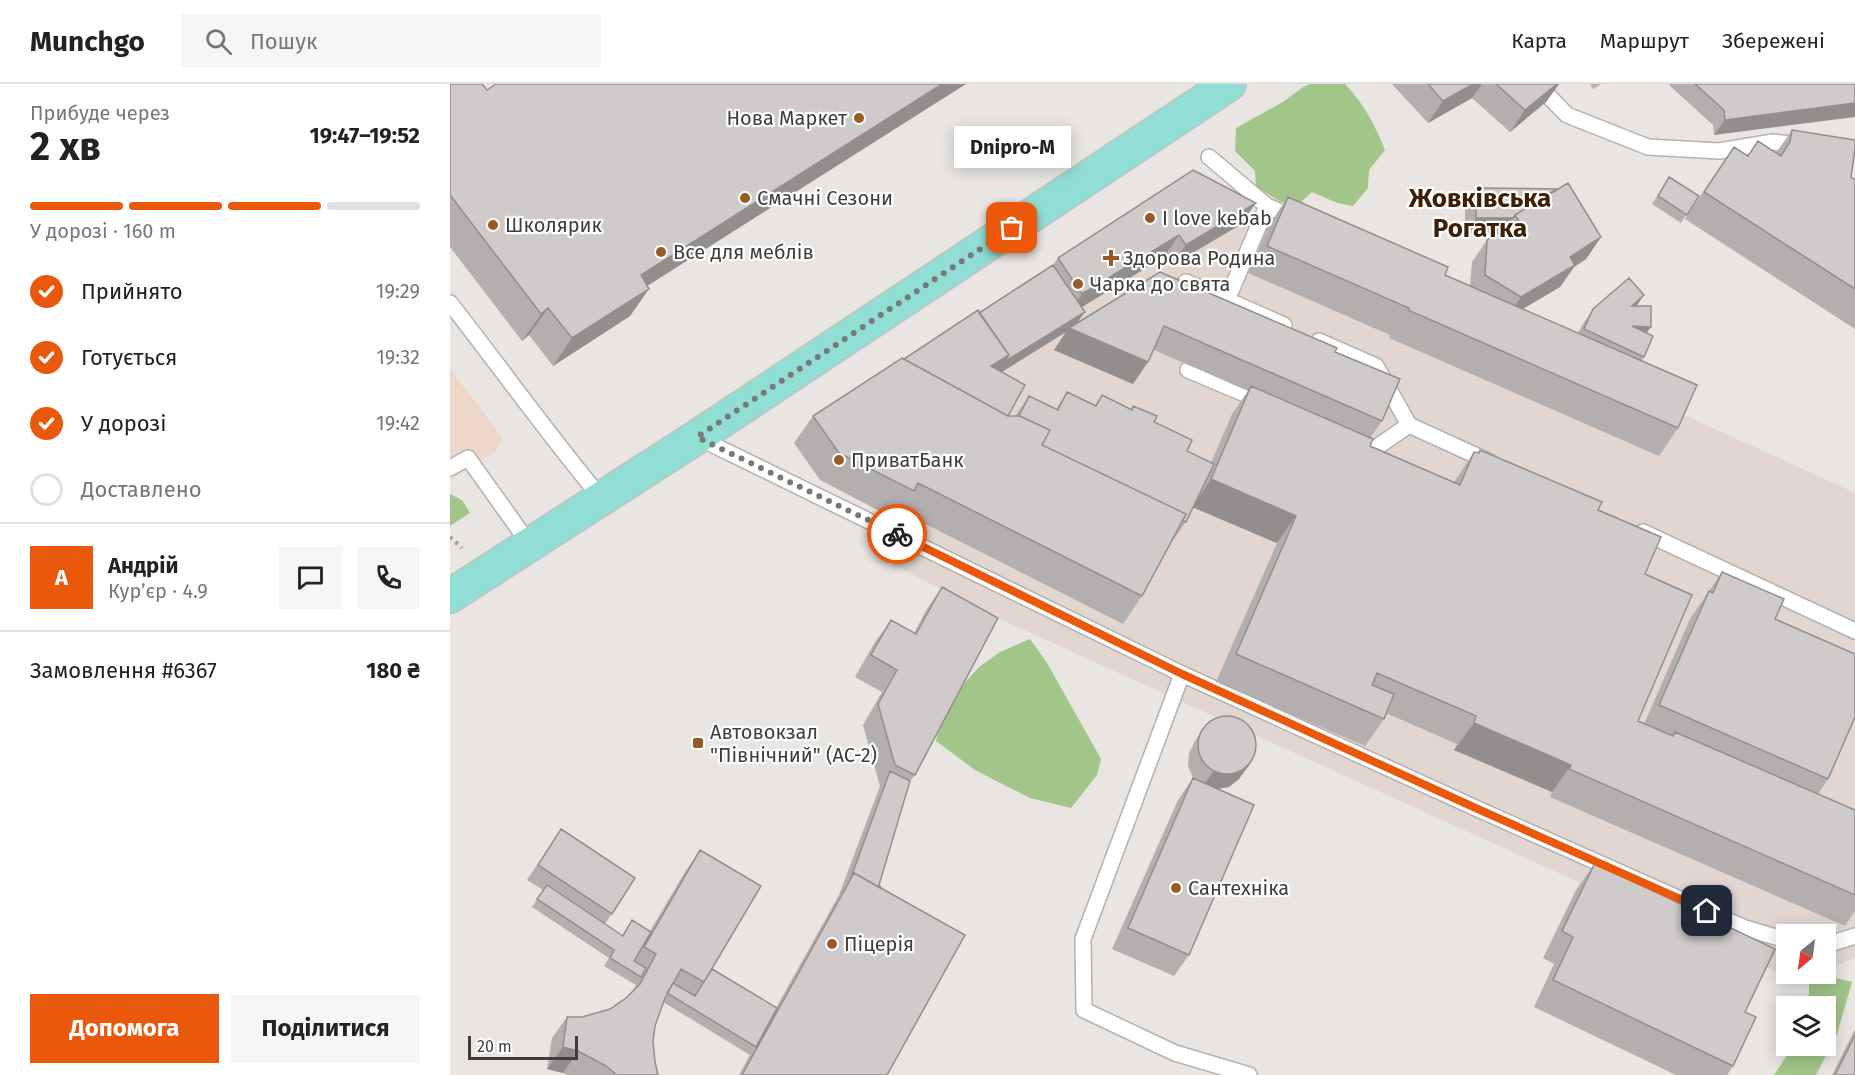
<!DOCTYPE html>
<html lang="uk">
<meta charset="utf-8">
<style>
:root{--surface:#fff;--page:#f6f6f6;--text:#222;--muted:#767676;--line:#e0e0e0;--accent:#ea580c}
body{margin:0;font-family:"Fira Sans",sans-serif;background:var(--page);color:var(--text);height:100vh;display:flex;flex-direction:column;font-size:22px;white-space:nowrap}
*{box-sizing:border-box;margin:0}
p{font-size:20px;color:var(--muted)}
.icon{flex:none;width:33px;height:33px;fill:none;stroke:currentColor;stroke-width:2;stroke-linecap:round;stroke-linejoin:round}
.map{position:relative;flex:1;overflow:hidden}
.sheet{display:flex;flex-direction:column;background:var(--surface);width:450px}
.sheet>*{flex:none}
.needle{width:39px;rotate:209deg}
.tools{position:absolute;left:1326px;top:840px;display:grid;gap:12px}
.tools a{display:grid;place-items:center;width:60px;height:60px;border-radius:0px;background:var(--surface);box-shadow:0 3px 15px #0003;font-size:30px}
.scale{position:absolute;left:18px;bottom:15px;width:110px;box-sizing:border-box;padding-left:6px;border:3px solid #3e3d3c;border-top:0;font-size:16px;line-height:21px;white-space:nowrap;color:#3e3d3c;-webkit-text-stroke:4px #fff;paint-order:stroke}
.pin{position:absolute;display:grid;place-items:center;width:51px;height:51px;color:#fff;margin:-26px;border-radius:12px;box-shadow:0 3px 9px #0006}
.courier{position:absolute;display:grid;place-items:center;width:60px;height:60px;margin:-30px;border:4px solid #ea580c;border-radius:50%;background:#fff;color:#222;box-shadow:0 2px 8px #0007}
.bubble{position:absolute;height:42px;border-radius:0px;background:var(--surface);box-shadow:0 3px 15px #0003;font-size:20px;font-weight:700;line-height:42px;text-align:center}
.headline em{font-style:normal;font-weight:700}
.headline div{display:flex;flex-direction:column-reverse}
.headline{display:flex;align-items:center;justify-content:space-between;height:102px;padding:0 30px}
h1{font-size:39px;font-weight:700;line-height:45px}
.bar{display:grid;grid-template-columns:repeat(4,1fr);gap:9px 6px;align-content:center;height:72px;padding:0 30px}
.bar i{height:8px;border-radius:4px;background:var(--line)}
.bar .on{background:var(--accent)}
.bar p{grid-column:span 4}
.line{display:flex;align-items:center;gap:15px;padding:0 30px;border-top:2px solid var(--line)}
.line div{flex:1}
.round{display:grid;place-items:center;flex:none;width:63px;height:63px;border-radius:0px;background:var(--page)}
ol{padding:0 30px;list-style:none}
li{display:flex;align-items:center;gap:18px;height:66px}
li p{margin-inline-start:auto}
li .icon{padding:6px;border-radius:50%;background:var(--accent);color:#fff;stroke-width:4}
li:last-child{color:var(--muted)}
li i{width:33px;height:33px;border:3px solid var(--line);border-radius:50%}
.button{display:flex;gap:12px;margin-top:auto;padding:12px 30px}
.button a{flex:1;height:69px;border-radius:0px;background:var(--accent);color:#fff;font-size:24px;font-weight:700;line-height:69px;text-align:center}
.button a+a{background:var(--page);color:var(--text)}
header{display:flex;align-items:center;gap:36px;box-sizing:border-box;height:84px;padding:0 30px;background:var(--surface);border-bottom:2px solid var(--line)}
header strong{font-size:28px}
nav{display:flex;gap:33px;margin-inline-start:auto;font-size:21px}
.search{width:420px;height:54px;background:var(--page);display:flex;align-items:center;gap:15px;box-sizing:border-box;padding:0 21px;border-radius:0px;color:var(--muted);font-size:22px}
main{display:flex;flex:1;min-height:0}
.map>svg:first-child{display:block}
</style>
<header>
<strong>Munchgo</strong>
<div class="search"><svg class="icon" aria-label="search" viewBox="0 0 24 24"><circle cx="10" cy="10" r="6"/><path d="M15 15l6 6"/></svg>Пошук</div>
<nav><a>Карта</a><a>Маршрут</a><a>Збережені</a></nav>
</header>
<main>
<section class="sheet">
<div class="headline"><div><h1>2 хв</h1><p>Прибуде через</p></div><em>19:47–19:52</em></div>
<div class="bar"><i class="on"></i><i class="on"></i><i class="on"></i><i></i><p>У дорозі · 160 m</p></div>
<ol>
<li><svg class="icon" aria-label="check" viewBox="0 0 24 24"><path d="M5 12l5 5 9-10"/></svg>Прийнято<p>19:29</p></li>
<li><svg class="icon" aria-label="check" viewBox="0 0 24 24"><path d="M5 12l5 5 9-10"/></svg>Готується<p>19:32</p></li>
<li><svg class="icon" aria-label="check" viewBox="0 0 24 24"><path d="M5 12l5 5 9-10"/></svg>У дорозі<p>19:42</p></li>
<li><i></i>Доставлено</li>
</ol>
<div class="line" style="height:108px"><b class="round" style="background:var(--accent);color:#fff">А</b><div><b>Андрій</b><p>Кур’єр · 4.9</p></div><a class="round"><svg class="icon" aria-label="chat" viewBox="0 0 24 24"><path d="M4 5h16v11H9l-5 4z"/></svg></a><a class="round"><svg class="icon" aria-label="phone" viewBox="0 0 24 24"><path d="M5 4h4l2 5-3 2q2 4 5 5l2-3 5 2v4C11 20 4 13 5 4z"/></svg></a></div>
<div class="line" style="height:78px"><div>Замовлення #6367</div><b>180 ₴</b></div>
<div class="button"><a>Допомога</a><a>Поділитися</a></div>
</section>
<div class="map">
<svg width="1405" height="991" viewBox="0 0 1405 991">
<rect width="100%" height="100%" fill="#e8e5e2"/>
<path fill="#ecd7c9" d="M0 285 52 353 46 367 0 396Z"/>
<path fill="#e1d6d0" d="M790 141H819L979 211 1228 328 1405 409V874L1376 886V850H1336V890H1366L1346 897 552 536 442 480 522 351 512 248Z"/>
<path fill="#a2c589" d="M860 0H895C914 20 925 41 935 66L919 86 918 104 903 122 887 119 862 108 849 120 831 118 806 103 805 87 785 67 786 44 833 18 853 3Z
M0 410 12 416 20 429 0 442Z
M580 555 597 579 651 675 647 691 621 724 580 714 525 686 486 657 493 623 529 583 550 568Z
M1359 890H1370L1402 898 1387 950 1366 991H1324L1343 962H1376V922H1359Z"/>
<g fill="none" stroke-linecap="round" stroke-linejoin="round">
<g stroke="#b5b1af" stroke-width="18">
<path id="lane" d="M1087 0 1117 31 1198 63 1269 67 1323 58 1352 61
M759 73 817 122 847 135
M736 198 834 241
M777 216 817 122
M0 219C51 284 99 352 152 415
M869 257 926 282 959 341
M738 286 814 318
M247 353 732 590 1030 726 1295 844 1336 856
M908 358 924 365 959 341 1040 378
M0 384 18 374 80 461
M1193 448 1405 547
M732 590 633 855 634 926 725 969 799 991
M1376 859H1383L1405 852"/>
</g>
<g stroke="#c1c1c1" stroke-width="36">
<path id="primary" d="M0 512 247 353 779 0"/>
</g>
<path stroke="#a3a19e" stroke-width="4" stroke-dasharray="3 4.5" stroke-linecap="butt" d="M0 453 12 464"/>
<use href="#lane" stroke="#fff" stroke-width="15"/>
<use href="#primary" stroke="#90ded4" stroke-width="33"/>
</g>
<path fill="#b2afae" fill-rule="evenodd" d="M0 0 198 202 180 232 103 282 79 251 72 257 0 163Z
M942 0H1109L1096 18 1060 48 1022 14 978 39Z
M1140 0H1151L1143 5Z
M1220 0H1405L1264 51 1263 41 1219 1Z
M1342 46 1405 96V245L1235 135 1265 90 1284 63 1297 72 1326 69Z
M743 86 790 141 720 182 714 173 632 223 627 239 710 188 885 268 932 337 920 354V362L1004 398 1024 368 1028 369 1030 366 1148 426 1195 490 1188 637 1194 640 1240 535 1272 488 1325 535 1378 695 1368 710 1405 726V827L1395 842 1100 713 1102 708 1004 666 1007 660 936 629 934 635 915 662 766 598 827 459 743 423 736 438 721 459 692 512 673 540 450 427 445 435 370 396 344 359 363 332 529 229 603 181 608 174ZM616 248 604 266 683 300 704 266 798 307 782 330 761 379 737 367 704 338 683 322 681 325 652 311 645 321 617 308 606 325 579 312 565 332H558L552 288Z
M1219 93 1249 112 1231 139 1202 120Z
M1026 104 1151 153 1136 175 1124 183 1110 203 1072 225 1128 249 1133 240 1143 225 1187 222 1196 249 1194 273 1191 277 1228 344 1209 372 939 254 940 251 798 189 819 141 838 113 995 191 1020 202 1022 178 1037 156 1048 150 1015 149V119Z
M492 503 465 691 460 697 429 801 437 991H289L301 969 300 971 213 918 205 942 203 957 205 978 208 991H117L113 989 97 985 102 954 117 933H132L160 925 176 914 181 909 186 901 154 882 159 874 82 823 93 806 77 796 111 745 185 794 155 840 172 851 182 836 200 847 235 788 250 766 262 885 326 924 389 811 430 702 413 641 432 608 405 593 425 558 441 536 464 549 477 525Z
M755 642 789 695 779 703 767 705 739 871 724 892 662 865 728 716 743 694 738 682 739 669 745 657Z
M1145 779 1295 928 1283 982 1277 991H1226L1084 923 1104 880 1093 874 1126 806Z
M1405 945V991H1382Z"/>
<path fill="#918e8d" d="M492 0H516L172 218 191 191Z
M1023 0H1032L1022 14 978 39 993 17Z
M1107 0H1109L1096 18 1060 48 1075 26Z
M1405 19V33L1264 51 1275 36Z
M806 119 790 141 720 182 736 161Z
M1026 134H1063L1052 150 1015 149Z
M729 151 714 173 617 232 632 210Z
M1151 153 1136 175 1124 183 1110 203 1056 235 1071 213 1120 173Z
M199 205 180 232 103 282 122 254Z
M1194 211 1183 227 1182 222Z
M98 224 79 251 72 257 91 230Z
M635 228 624 243 698 278 683 300 604 266 616 248 526 304 541 282Z
M1182 242 1201 243 1190 258Z
M761 395 846 432 827 459 742 423Z
M1024 639 1121 681 1102 708 1004 666Z
M800 680 789 695 779 703 766 705 753 702 764 687Z
M113 963 128 967 113 989 97 985Z"/>
<path fill="#cfcbca" stroke="#918e8d" stroke-width="1.5" d="M0 0H32L37 6 46 0H492L191 191 199 205 122 254 98 224 91 230 0 111Z
M978 0H1023L993 17Z
M1046 0H1107L1075 26Z
M1245 0H1405V19L1275 36 1274 26Z
M1342 46 1405 56V65L1401 93 1405 96V205L1254 108 1284 63 1298 72 1308 57 1331 72 1340 58Z
M743 86 806 119 736 161 729 151 632 210 608 174Z
M1219 93 1249 112 1237 131 1208 112Z
M1118 99 1151 153 1120 173 1125 181 1071 213 1035 191 1037 156 1069 137 1065 131Z
M1026 104 1107 105 1065 131 1063 134H1026Z
M838 113 998 183 995 191 1247 301 1228 344 958 226 959 224 817 162Z
M603 181 635 228 554 278 559 271 529 229Z
M710 188 887 264 885 268 950 295 932 337 714 242 698 278 619 244Z
M1179 194 1194 211 1182 222H1201V243L1182 242 1203 252 1194 273 1134 245 1143 225Z
M528 226 559 271 541 282 575 301 558 332 454 275Z
M452 274 558 332H570L600 346 592 361 736 430 692 512 468 399 464 407 389 369 363 332Z
M801 302 923 355 920 362 1010 401 1024 368 1029 369 1030 366 1152 418 1148 426 1211 453 1195 490 1242 511 1188 637 1223 652 1225 648 1405 726V811L1119 685 1121 681 1024 639 1026 632 927 589 922 601 944 610 934 635 786 570 846 432 761 395Z
M617 308 646 322 652 311 682 326 683 322 707 332 704 338 742 356 737 367 764 380 736 438 733 436 736 430 592 361 600 346 569 332 579 312 608 326Z
M1272 488 1334 515 1325 535 1405 570V633L1378 695 1209 621 1259 507 1263 509Z
M492 503 548 534 465 691 445 681 428 620 447 586 421 571 441 536 466 550Z
M748 661a29 29 0 1 1 58 0a29 29 0 1 1-58 0Z
M440 687 460 697 429 801 432 805 404 789 400 796Z
M743 694 804 721 739 871 678 844Z
M111 745 185 794 162 830 88 781Z
M250 766 311 802 254 898 231 885 215 914 205 942 203 957 205 978 208 991H167L156 982 128 967 113 963 117 933H132L160 925 176 914 190 900 206 870 194 863Z
M1145 779 1325 865 1295 928 1306 933 1283 982 1103 896 1123 853 1112 847Z
M404 789 515 851 437 991H292Z
M97 801 173 852 182 836 201 848 184 877 196 884 191 893 160 874 164 866 87 815Z
M262 885 327 924 306 963 217 909 223 899 245 912Z
M1405 951V991H1385Z"/>
<g fill="none" stroke-linecap="round" stroke-linejoin="round">
<path stroke="#7a7876" stroke-width="6" stroke-dasharray="0 10.8" d="M447 450 247 353 562 144"/>
<path stroke="#ea580c" stroke-width="8" d="M447 450 732 590 1030 726 1257 827"/>
</g>
<g fill="#9a5a23" stroke="#fff" stroke-width="2">
<circle cx="409" cy="34" r="6"/>
<circle cx="295" cy="114" r="6"/>
<circle cx="700" cy="134" r="6"/>
<circle cx="43" cy="141" r="6"/>
<circle cx="211" cy="168" r="6"/>
<path d="M658 165h6v6h6v6h-6v6h-6v-6h-6v-6h6z"/>
<circle cx="628" cy="200" r="6"/>
<circle cx="389" cy="376" r="6"/>
<rect x="242" y="653" width="12" height="12" rx="3"/>
<circle cx="726" cy="804" r="6"/>
<circle cx="382" cy="860" r="6"/>
</g>
<g text-anchor="middle" stroke-width="4.5" stroke-linejoin="round" paint-order="stroke">
<g font-size="20" fill="#3e3d3c" stroke="#fff" text-anchor="start">
<text x="397" y="41" text-anchor="end">Нова Маркет</text>
<text x="307" y="121">Смачні Сезони</text>
<text x="712" y="141">I love kebab</text>
<text x="55" y="148">Школярик</text>
<text x="223" y="175">Все для меблів</text>
<text x="673" y="181">Здорова Родина</text>
<text x="640" y="207">Чарка до свята</text>
<text x="401" y="383">ПриватБанк</text>
<text x="260" y="655">Автовокзал<tspan x="260" dy="23">"Північний" (АС-2)</tspan></text>
<text x="738" y="811">Сантехніка</text>
<text x="394" y="867">Піцерія</text>
</g>
<g font-size="26" font-weight="bold" fill="#3f2006" stroke="#fff">
<text x="1030" y="123">Жовківська<tspan x="1030" dy="30">Рогатка</tspan></text>
</g>
</g>
</svg>
<div class="tools">
<a><svg class="needle" viewBox="-14 -14 28 28"><path d="M0-13l5 13h-10z" fill="#e53935"/><path d="M0 13l5-13h-10z" fill="#767676"/></svg></a>
<a><svg class="icon" aria-label="layers" viewBox="0 0 24 24"><path d="M12 4l9 5-9 5-9-5zM3 14l9 5 9-5"/></svg></a>
</div>
<div class="scale">20 m</div>
<div class="pin" style="left:562px;top:144px;background:#ea580c"><svg class="icon" aria-label="bag" viewBox="0 0 24 24"><path d="M5 8h14l-1 12H6zM9 8a3 3 0 0 1 6 0"/></svg></div>
<div class="pin" style="left:1257px;top:827px;background:#1f2937"><svg class="icon" aria-label="home" viewBox="0 0 24 24"><path d="M3 11l9-7 9 7M6 9v11h12V9"/></svg></div>
<div class="courier" style="left:447px;top:450px"><svg class="icon" aria-label="bike" viewBox="0 0 24 24"><circle cx="6" cy="16" r="4"/><circle cx="18" cy="16" r="4"/><path d="M6 16l4-8h5l3 8M10 8l3 8H6M13 5h3"/></svg></div>
<div class="bubble" style="left:504px;top:42px;width:117px">Dnipro-M</div>
</div>
</main>
